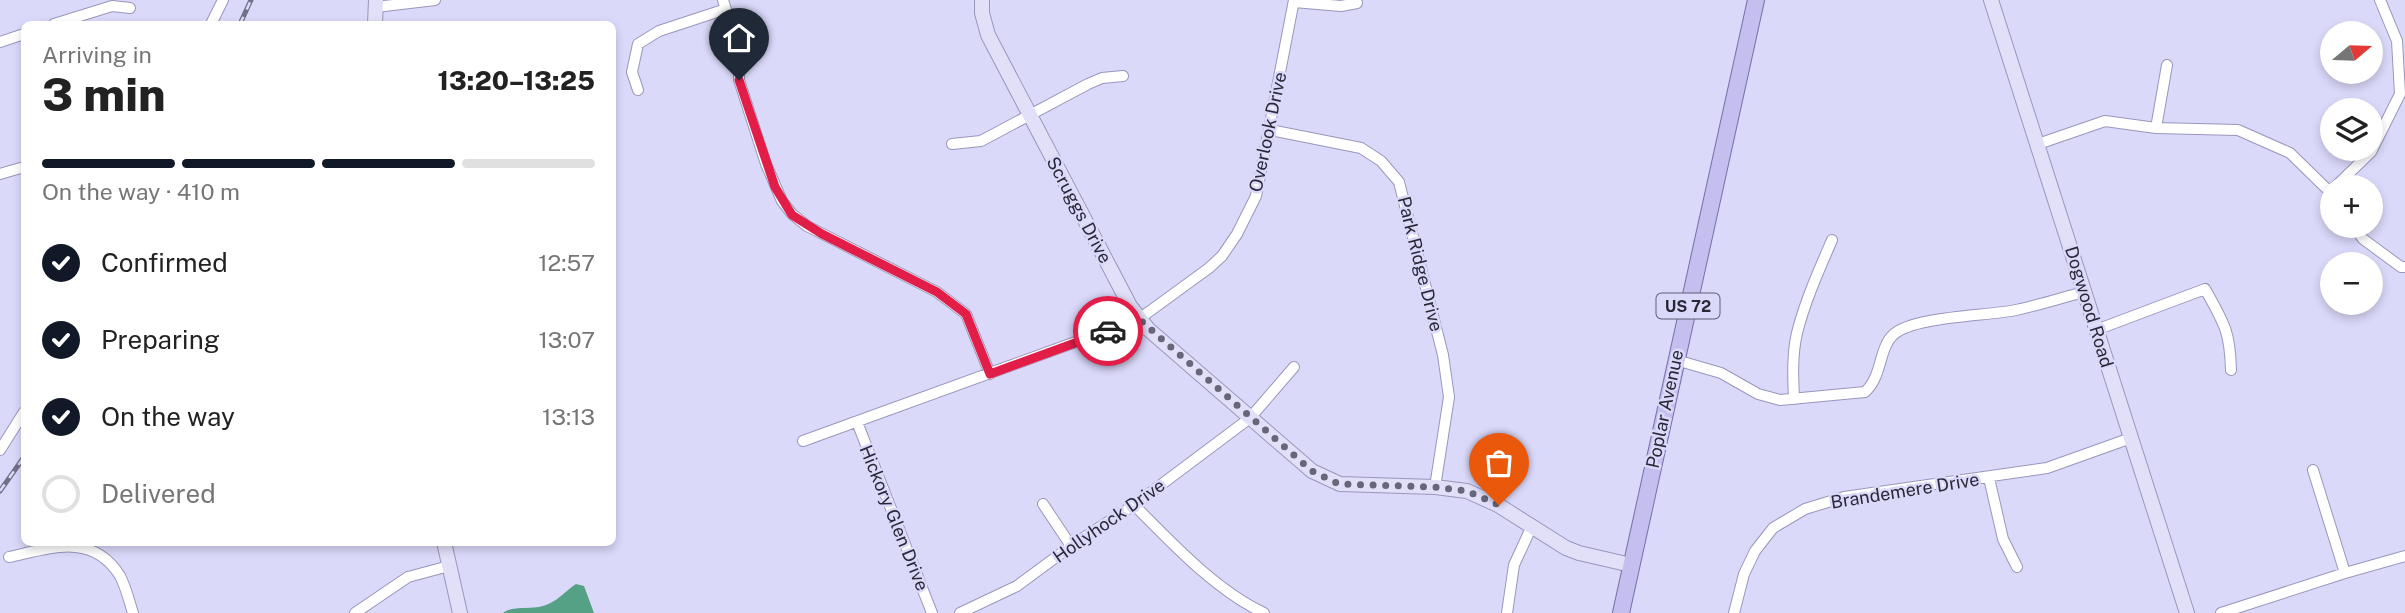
<!DOCTYPE html>
<meta charset="utf-8">
<style>
:root{--surface:#fff;--page:#f6f6f6;--text:#222;--muted:#767676;--line:#e0e0e0;--accent:#111827}
body{margin:0;font-family:"Public Sans",sans-serif;background:var(--page);color:var(--text);height:100vh;display:flex;flex-direction:column;font-size:26px;white-space:nowrap}
*{box-sizing:border-box;margin:0}
p{font-size:23px;color:var(--muted)}
.icon{flex:none;width:38px;height:38px;fill:none;stroke:currentColor;stroke-width:2;stroke-linecap:round;stroke-linejoin:round}
.map{position:relative;flex:1;overflow:hidden}
.details{position:absolute;left:21px;top:21px;width:595px;height:525px;display:flex;flex-direction:column;background:var(--surface);border-radius:10px;box-shadow:0 4px 10px #0003}
.details>*{flex:none}
.needle{width:46px;rotate:71deg}
.buttons{position:absolute;left:2320px;top:21px;display:grid;gap:14px}
.buttons a{display:grid;place-items:center;width:63px;height:63px;border-radius:50%;background:var(--surface);box-shadow:0 4px 10px #0003;font-size:35px}
.pin{position:absolute;display:grid;place-items:center;width:60px;height:60px;color:#fff;margin:-72px -30px;border-radius:50% 50% 50% 0;rotate:-45deg;box-shadow:0 0 7px #0007}
.pin .icon{rotate:45deg}
.courier{position:absolute;display:grid;place-items:center;width:70px;height:70px;margin:-35px;border:5px solid #e11d48;border-radius:50%;background:#fff;color:#222;box-shadow:0 2px 9px #0007}
.headline em{font-style:normal;font-weight:800}
.headline div{display:flex;flex-direction:column-reverse}
.headline{display:flex;align-items:center;justify-content:space-between;height:119px;padding:0 21px}
h1{font-size:46px;font-weight:800;line-height:52px}
.bar{display:grid;grid-template-columns:repeat(4,1fr);gap:10px 7px;align-content:center;height:84px;padding:0 21px}
.bar i{height:9px;border-radius:5px;background:var(--line)}
.bar .on{background:var(--accent)}
.bar p{grid-column:span 4}
ol{padding:0 21px;list-style:none}
li{display:flex;align-items:center;gap:21px;height:77px}
li p{margin-inline-start:auto}
li .icon{padding:7px;border-radius:50%;background:var(--accent);color:#fff;stroke-width:4}
li:last-child{color:var(--muted)}
li i{width:38px;height:38px;border:4px solid var(--line);border-radius:50%}
.map>svg:first-child{display:block}
</style>
<div class="map">
<svg width="2405" height="613" viewBox="0 0 2405 613">
<rect width="100%" height="100%" fill="#dbd9fa"/>
<path fill="#54a186" d="M576 584 584 586 594 613H503C514 605 529 610 543 606 557 602 564 592 576 584Z"/>
<g fill="none" stroke-linecap="round" stroke-linejoin="round">
<g stroke="#9996bd" stroke-width="12">
<path id="street" d="M723 0 739 51V80L766 164 782 201 792 214 807 226 937 292 966 314 990 374
M1294 2 1341 6 1357 3
M376 7 435 0
M54 24 112 6 130 8
M211 24 223 0
M0 42 24 34
M638 90 632 72 638 44 659 31 726 9
M2156 128 2167 65
M1270 130 1361 148 1381 161 1399 182 1443 355 1449 397 1435 487
M952 144 981 141 1088 84 1102 78 1123 76
M2038 144 2105 121 2156 128 2238 130 2290 153 2333 195
M0 174 24 167
M2335 187 2371 152 2400 94 2397 41 2380 0
M2354 226 2363 239 2401 267H2405
M2096 330 2205 289C2224 323 2230 331 2231 370
M1676 360 1721 373 1758 394 1780 400 1865 392C1882 377 1879 348 1893 335 1913 316 1988 316 2016 310 2039 305 2061 298 2084 292
M1794 399C1793 377 1792 354 1797 333 1805 301 1819 270 1832 240
M857 422 932 613
M803 441 1139 319 1209 268 1222 256 1237 234 1256 196 1294 0
M0 450 24 412
M2313 470 2345 573
M1989 478 2003 539 2017 567
M1043 504 1071 546
M1134 505C1172 543 1215 590 1264 613
M9 557C50 548 93 532 120 576 126 587 129 601 133 613
M355 613 408 577 449 566
M960 613 1017 586 1071 546 1134 505 1250 418 1294 367
M1507 613 1514 565 1531 528
M1734 613 1744 574 1755 551 1773 528 1805 509 1844 497 2047 468 2131 438
M2221 613 2345 573 2405 556"/>
</g>
<g stroke="#9996bd" stroke-width="16">
<path id="secondary" d="M982 0V13L988 35 1130 306 1148 329 1312 471 1340 484 1435 487 1467 491 1498 505 1566 548 1579 553 1631 565
M1991 0 2187 613
M375 24 376 0
M444 542 460 613"/>
</g>
<g stroke="#756fa9" stroke-width="18">
<path id="primary" d="M1621 613 1756 0"/>
</g>
<use href="#street" stroke="#fff" stroke-width="10"/>
<use href="#secondary" stroke="#e2dff8" stroke-width="14"/>
<use href="#primary" stroke="#c5bff0" stroke-width="16"/>
<g stroke="#717086" stroke-width="5">
<path id="rail" d="M240 24 251 0
M0 491 24 457"/>
</g>
<use href="#rail" stroke="#dbd9fa" stroke-width="2.5" stroke-dasharray="8" stroke-linecap="butt"/>
</g>
<g fill="none" stroke-linecap="round" stroke-linejoin="round">
<path stroke="#67667b" stroke-width="7" stroke-dasharray="0 12.6" d="M1108 331 1139 319 1312 471 1339 484 1435 487 1467 491 1499 505"/>
<path stroke="#e11d48" stroke-width="9" d="M739 80 775 187 792 215 822 234 937 292 966 314 990 374 1108 331"/>
</g>
<g text-anchor="middle" stroke-width="5" stroke-linejoin="round" paint-order="stroke">
<rect fill="#dbd9fa" stroke="#5e5d72" stroke-width="2" x="1656.5" y="293.5" width="63" height="25" rx="5"/>
<g font-size="16" font-weight="bold" fill="#292837">
<text x="1688" y="312">US 72</text>
</g>
<g font-size="18" fill="#292837" stroke="#dbd9fa">
<text transform="translate(1268 132) rotate(-78)" y="6">Overlook Drive</text>
<text transform="translate(1079 210) rotate(62)" y="6">Scruggs Drive</text>
<text transform="translate(1420 264) rotate(76)" y="6">Park Ridge Drive</text>
<text transform="translate(2089 307) rotate(73)" y="6">Dogwood Road</text>
<text transform="translate(1665 409) rotate(-78)" y="6">Poplar Avenue</text>
<text transform="translate(1905 491) rotate(-9)" y="6">Brandemere Drive</text>
<text transform="translate(894 518) rotate(68)" y="6">Hickory Glen Drive</text>
<text transform="translate(1109 521) rotate(-35)" y="6">Hollyhock Drive</text>
</g>
</g>
</svg>
<div class="buttons">
<a><svg class="needle" viewBox="-14 -14 28 28"><path d="M0-13l5 13h-10z" fill="#e53935"/><path d="M0 13l5-13h-10z" fill="#767676"/></svg></a>
<a><svg class="icon" aria-label="layers" viewBox="0 0 24 24"><path d="M12 4l9 5-9 5-9-5zM3 14l9 5 9-5"/></svg></a>
<a>+</a>
<a>−</a>
</div>
<div class="pin" style="left:1499px;top:505px;background:#ea580c"><svg class="icon" aria-label="bag" viewBox="0 0 24 24"><path d="M5 8h14l-1 12H6zM9 8a3 3 0 0 1 6 0"/></svg></div>
<div class="pin" style="left:739px;top:80px;background:#1f2937"><svg class="icon" aria-label="home" viewBox="0 0 24 24"><path d="M3 11l9-7 9 7M6 9v11h12V9"/></svg></div>
<div class="courier" style="left:1108px;top:331px"><svg class="icon" aria-label="car" viewBox="0 0 24 24"><path d="M5 17H2v-5l4-1 3-4h7l3 4 3 1v5h-3M9 17h6M6 11h13"/><circle cx="7" cy="17" r="2"/><circle cx="17" cy="17" r="2"/></svg></div>
<section class="details">
<div class="headline"><div><h1>3 min</h1><p>Arriving in</p></div><em>13:20–13:25</em></div>
<div class="bar"><i class="on"></i><i class="on"></i><i class="on"></i><i></i><p>On the way · 410 m</p></div>
<ol>
<li><svg class="icon" aria-label="check" viewBox="0 0 24 24"><path d="M5 12l5 5 9-10"/></svg>Confirmed<p>12:57</p></li>
<li><svg class="icon" aria-label="check" viewBox="0 0 24 24"><path d="M5 12l5 5 9-10"/></svg>Preparing<p>13:07</p></li>
<li><svg class="icon" aria-label="check" viewBox="0 0 24 24"><path d="M5 12l5 5 9-10"/></svg>On the way<p>13:13</p></li>
<li><i></i>Delivered</li>
</ol>
</section>
</div>
